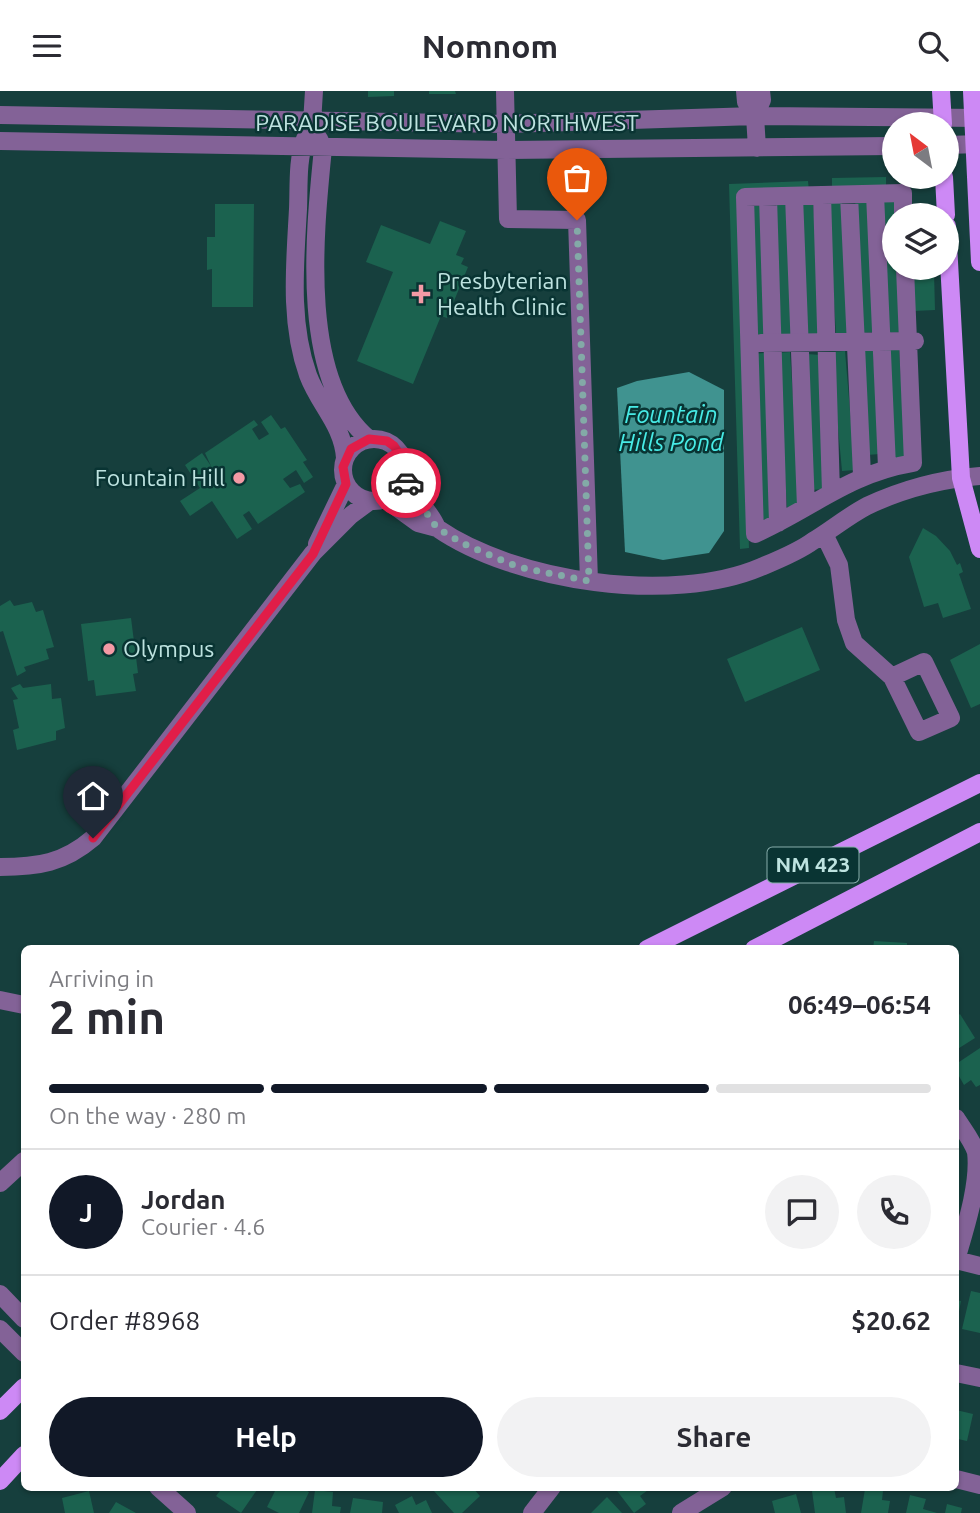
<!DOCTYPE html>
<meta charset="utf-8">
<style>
:root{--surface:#fff;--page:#f2f2f3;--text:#2b2b33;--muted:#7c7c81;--line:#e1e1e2;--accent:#111827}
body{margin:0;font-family:Ubuntu,sans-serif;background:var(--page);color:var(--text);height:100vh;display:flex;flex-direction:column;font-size:26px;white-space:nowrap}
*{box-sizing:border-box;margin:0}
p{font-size:23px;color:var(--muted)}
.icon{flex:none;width:38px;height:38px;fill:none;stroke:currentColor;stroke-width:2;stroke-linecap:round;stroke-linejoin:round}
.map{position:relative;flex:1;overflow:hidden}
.sheet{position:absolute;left:21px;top:854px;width:938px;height:546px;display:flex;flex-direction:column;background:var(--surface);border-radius:10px;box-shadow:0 2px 5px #0004}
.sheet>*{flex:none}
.needle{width:46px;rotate:328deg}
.tools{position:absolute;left:882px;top:21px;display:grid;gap:14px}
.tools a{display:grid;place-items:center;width:77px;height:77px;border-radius:50%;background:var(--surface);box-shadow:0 2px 5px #0004;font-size:35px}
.pin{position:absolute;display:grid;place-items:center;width:60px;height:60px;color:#fff;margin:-72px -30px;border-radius:50% 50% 50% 0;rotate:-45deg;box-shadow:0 0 7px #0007}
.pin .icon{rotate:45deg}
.courier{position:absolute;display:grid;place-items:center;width:70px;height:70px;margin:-35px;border:5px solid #e11d48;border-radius:50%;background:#fff;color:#222;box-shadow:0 2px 9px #0007}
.overview em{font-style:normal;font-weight:700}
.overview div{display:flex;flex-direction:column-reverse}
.overview{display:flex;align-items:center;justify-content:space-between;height:119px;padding:0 28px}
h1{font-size:46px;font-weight:700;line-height:52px}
.bar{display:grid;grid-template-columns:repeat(4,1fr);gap:10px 7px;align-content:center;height:84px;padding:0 28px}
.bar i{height:9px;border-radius:5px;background:var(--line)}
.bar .on{background:var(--accent)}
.bar p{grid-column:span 4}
.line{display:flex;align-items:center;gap:18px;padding:0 28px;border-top:2px solid var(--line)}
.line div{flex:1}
.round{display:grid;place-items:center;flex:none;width:74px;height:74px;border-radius:37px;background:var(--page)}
.button{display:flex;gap:14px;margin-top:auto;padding:14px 28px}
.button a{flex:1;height:80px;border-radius:42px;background:var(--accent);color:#fff;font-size:28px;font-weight:700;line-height:80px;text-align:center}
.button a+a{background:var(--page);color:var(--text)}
header{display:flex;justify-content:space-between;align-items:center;height:91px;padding:0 28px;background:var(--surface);font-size:32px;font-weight:700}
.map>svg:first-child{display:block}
</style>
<header><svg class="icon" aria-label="menu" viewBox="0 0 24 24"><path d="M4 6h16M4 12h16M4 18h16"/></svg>Nomnom<svg class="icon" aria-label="search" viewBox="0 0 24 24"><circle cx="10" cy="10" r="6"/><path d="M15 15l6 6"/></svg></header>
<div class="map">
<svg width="980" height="1422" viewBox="0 0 980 1422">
<rect width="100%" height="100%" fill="#163f3d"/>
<path fill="#409390" d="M689 281 724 299V440L709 462 663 469 625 461 617 297 637 290Z"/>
<path fill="#1b624f" d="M368 0H394V5L368 6Z
M429 0H455L456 3H429Z
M886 86V95H832V87Z
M808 90 809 100 738 102 749 457 740 458 729 93Z
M855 108H868L876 241 863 242Z
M896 108 894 177H898L900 241 887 242 883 109Z
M842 109 849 242 836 243 828 110Z
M813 110 822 243 808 244 799 111Z
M776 112 789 114 793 246 781 247Z
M215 113H254L253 216H212V178L207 179V146H215Z
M749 115H763L768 247H753Z
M440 130 466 140 456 164 464 167 461 173 468 176 447 227 441 225 413 293 357 270 393 181 366 171 381 134 430 153Z
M934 181 935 219 913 220 912 182Z
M899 258 906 367 893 368 885 259Z
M873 259 880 363 867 364 859 260Z
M845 260 855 379 842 380 831 261Z
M790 261 800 415 787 416 777 262Z
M765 262 773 428 760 429 752 263Z
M807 263 821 264 823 398 812 399Z
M271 324 281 338 285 336 307 369 303 371 313 386 304 392 296 379 283 388 290 397 300 393 305 401 258 433 249 420 243 424 252 438 237 448 212 410 190 425 180 410 200 397 185 374 202 362 211 375 205 362 254 329 258 334 252 338 259 349 269 343 261 331Z
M923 437 936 445 950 460 957 474 960 472 963 481 959 483 971 518 943 527 938 512 924 516 909 466Z
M10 509 14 515 32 511 36 521 43 519 54 556 46 558 49 568 24 576 26 580 17 585 3 540 0 541V515Z
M131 527 138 582 133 583 136 600 96 605 94 589 88 590 81 533Z
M802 536 820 579 745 611 727 568Z
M980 553V613L971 617 950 569Z
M20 593 23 597 51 593 52 608 61 607 65 637 56 640V649L17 659 13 639 19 637 13 609 18 608 11 597Z
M874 850 907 852V858H873Z
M960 923 975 947 956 959V926Z
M980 957V994L976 996 971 989 964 994 956 980V973Z
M971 1200 980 1202V1242L962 1238Z
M956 1209 961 1210 957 1231H956Z
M956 1319 973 1323 967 1350 958 1348 957 1355Z
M223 1396H259L241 1422 216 1405Z
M277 1396H300L309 1401 299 1422H279L267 1416Z
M437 1396H472L480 1405 462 1422H454L433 1399Z
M614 1396H646L648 1399 640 1405 646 1413 634 1422Z
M834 1397 836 1407 844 1406 846 1422H815L812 1400Z
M865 1398 883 1400 882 1409 890 1410 888 1422H861Z
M315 1399 333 1401 332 1415 341 1416 340 1422H312Z
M89 1400 94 1422H65L62 1407Z
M796 1403 801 1422H775L772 1410Z
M910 1404 926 1408 923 1418 937 1422H906Z
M412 1405 416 1414 426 1409 432 1422H399L395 1414Z
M607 1406 622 1422H591Z
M353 1407 383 1411 382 1422H350Z
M116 1411 136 1422H109Z
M947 1413 962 1417 961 1422H945Z"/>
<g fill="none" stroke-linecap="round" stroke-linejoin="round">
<path stroke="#836297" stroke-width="18" d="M505 0 508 128 577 129 589 490
M745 0 746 11 755 25
M0 24 504 33 755 25 980 27
M312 32 314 0
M305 48C297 69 299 96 298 118 295 173 289 231 308 284 319 314 343 334 345 367
M319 48 323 57C315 139 298 289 369 348
M0 50 505 59 894 55
M947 54 980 53
M757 57 755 25 762 9 761 0
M875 103 887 376
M822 104 831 401
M849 104 862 384
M794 105 806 416
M768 106 778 432
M903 124V102L745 106 755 443C813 417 848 383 913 372L905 177
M761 252 915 250
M343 379a31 31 0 1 1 62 0a31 31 0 1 1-62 0Z
M385 408 418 432 437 437C430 418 412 407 404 388
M437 437C515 491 672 514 761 476 778 469 798 461 813 450 831 439 848 425 867 415 901 399 942 388 980 385
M824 443 839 474 846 529 854 552 892 586 919 641 951 627 924 571 892 586
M317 453 346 393
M0 776C38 776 64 772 93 747L313 462 351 424 370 410
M0 909 24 914
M956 1027C962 1037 972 1049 976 1061 980 1093 965 1138 956 1169
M0 1092 24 1070
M956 1169 980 1175
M0 1203 24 1228
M0 1238 24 1262
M956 1282 980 1287
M956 1388 980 1394
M158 1396 187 1422
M532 1422 552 1396
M681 1422 723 1396"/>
<path stroke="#cd89f5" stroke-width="18" d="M941 0 943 33
M972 0 980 171
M944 86 946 124
M947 135 961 387 980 458
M647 858 980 692
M754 858 980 741
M0 1320 24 1296
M0 1390 24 1364"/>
</g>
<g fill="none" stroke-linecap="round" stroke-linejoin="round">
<path stroke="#83aaa7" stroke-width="7" stroke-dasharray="0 12.6" d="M406 392 437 437 464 453 518 476 589 490 577 129"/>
<path stroke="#e11d48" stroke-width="9" d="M93 747 313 463 346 393 343 376 351 358 369 348 387 350 394 355 404 370 406 392"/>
</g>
<g fill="#f49aa5" stroke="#093433" stroke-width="2.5">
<path d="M417.5 192.5h7v7h7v7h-7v7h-7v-7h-7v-7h7z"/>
<circle cx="239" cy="387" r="7"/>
<circle cx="109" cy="558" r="7"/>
</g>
<g text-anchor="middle" stroke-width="5" stroke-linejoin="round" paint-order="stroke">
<rect fill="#093433" stroke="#88aeac" stroke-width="2" x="767.5" y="756.5" width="91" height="35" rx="5"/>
<g font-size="21" font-weight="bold" fill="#bee3e0">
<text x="813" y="781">NM 423</text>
</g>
<g font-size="23" fill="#bee3e0" stroke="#093433">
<text x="447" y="40">PARADISE BOULEVARD NORTHWEST</text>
</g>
<g font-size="23" fill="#bee3e0" stroke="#093433" text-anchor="start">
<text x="437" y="198">Presbyterian<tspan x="437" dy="26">Health Clinic</tspan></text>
<text x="225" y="395" text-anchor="end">Fountain Hill</text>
<text x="123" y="566">Olympus</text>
</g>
<g font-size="24" font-style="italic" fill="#47ebe6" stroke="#093433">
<text x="671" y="332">Fountain<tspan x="671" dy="28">Hills Pond</tspan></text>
</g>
</g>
</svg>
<div class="tools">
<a><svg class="needle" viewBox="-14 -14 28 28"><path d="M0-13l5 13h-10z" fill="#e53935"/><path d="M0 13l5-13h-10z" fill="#7c7c81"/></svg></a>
<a><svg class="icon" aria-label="layers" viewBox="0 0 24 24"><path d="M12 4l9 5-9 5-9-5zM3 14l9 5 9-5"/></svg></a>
</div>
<div class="pin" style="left:577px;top:129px;background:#ea580c"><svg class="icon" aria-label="bag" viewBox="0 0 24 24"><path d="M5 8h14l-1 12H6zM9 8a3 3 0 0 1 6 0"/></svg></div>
<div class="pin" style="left:93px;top:747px;background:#1f2937"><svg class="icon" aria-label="home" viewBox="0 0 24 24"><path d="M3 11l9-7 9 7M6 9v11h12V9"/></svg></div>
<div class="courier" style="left:406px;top:392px"><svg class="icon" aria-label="car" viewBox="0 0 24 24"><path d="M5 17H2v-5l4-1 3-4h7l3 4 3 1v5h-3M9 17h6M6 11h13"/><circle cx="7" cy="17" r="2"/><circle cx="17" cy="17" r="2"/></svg></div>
<section class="sheet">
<div class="overview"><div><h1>2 min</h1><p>Arriving in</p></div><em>06:49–06:54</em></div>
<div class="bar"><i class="on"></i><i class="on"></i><i class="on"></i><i></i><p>On the way · 280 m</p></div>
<div class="line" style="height:126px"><b class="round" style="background:var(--accent);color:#fff">J</b><div><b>Jordan</b><p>Courier · 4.6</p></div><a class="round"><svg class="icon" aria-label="chat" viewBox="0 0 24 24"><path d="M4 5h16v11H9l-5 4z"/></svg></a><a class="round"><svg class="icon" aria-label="phone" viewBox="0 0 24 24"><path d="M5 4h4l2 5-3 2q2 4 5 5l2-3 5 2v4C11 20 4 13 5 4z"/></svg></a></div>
<div class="line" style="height:91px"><div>Order #8968</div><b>$20.62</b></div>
<div class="button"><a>Help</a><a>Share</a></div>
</section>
</div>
